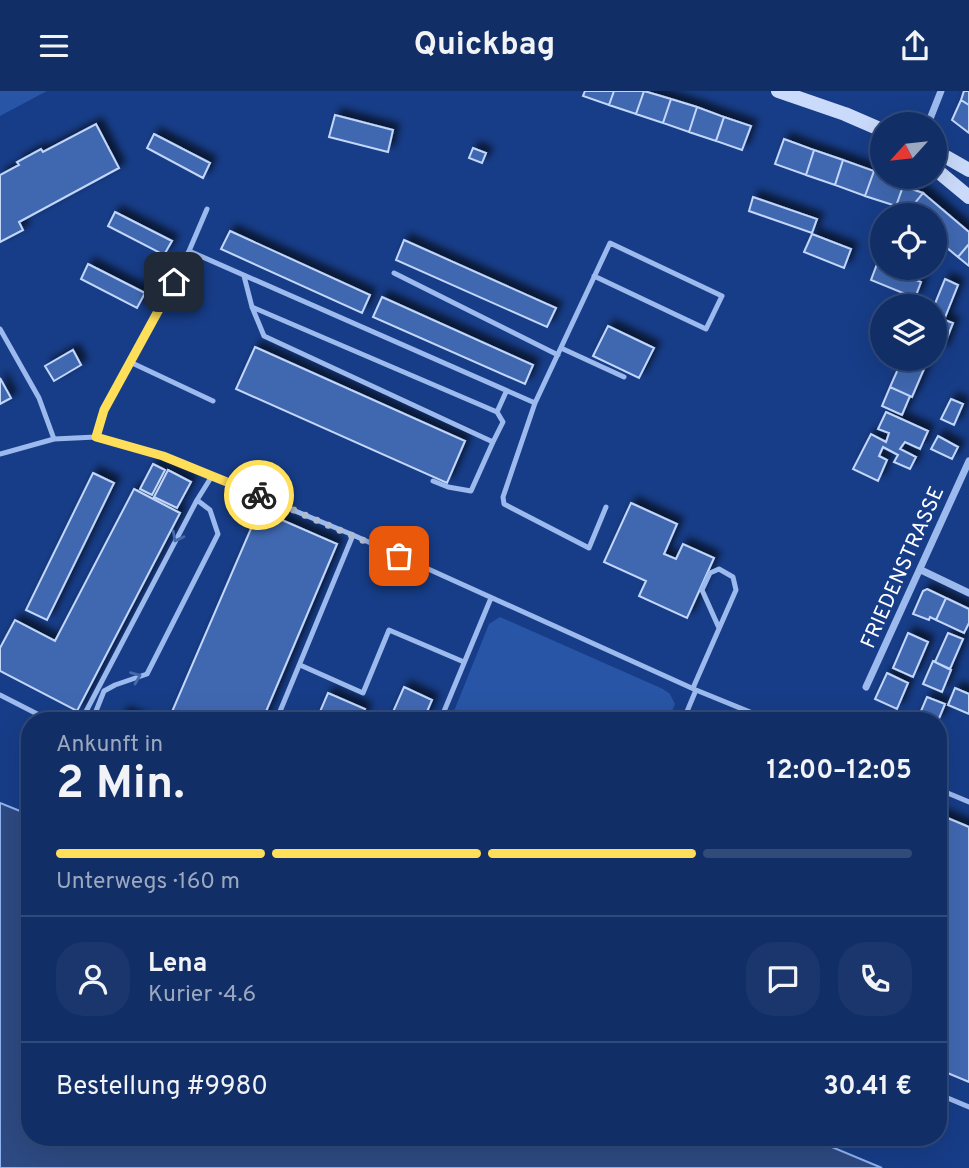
<!DOCTYPE html>
<html lang="de">
<meta charset="utf-8">
<style>
:root{--surface:#112e66;--page:#1a366c;--text:#f1f3f6;--muted:#9ca8bf;--line:#304a7a;--accent:#ffdf5a}
body{margin:0;font-family:Overpass,sans-serif;background:var(--page);color:var(--text);height:100vh;display:flex;flex-direction:column;font-size:26px;white-space:nowrap}
*{box-sizing:border-box;margin:0}
p{font-size:23px;color:var(--muted)}
.icon{flex:none;width:38px;height:38px;fill:none;stroke:currentColor;stroke-width:2;stroke-linecap:round;stroke-linejoin:round}
.map{position:relative;flex:1;overflow:hidden}
.details{position:absolute;left:21px;top:621px;width:926px;height:434px;display:flex;flex-direction:column;background:var(--surface);border-radius:28px;box-shadow:0 7px 28px #0002,0 0 0 2px var(--line)}
.details>*{flex:none}
.needle{width:46px;rotate:243deg}
.fabs{position:absolute;left:870px;top:21px;display:grid;gap:14px}
.fabs a{display:grid;place-items:center;width:77px;height:77px;border-radius:50%;background:var(--surface);box-shadow:0 7px 28px #0002,0 0 0 2px var(--line);font-size:35px}
.pin{position:absolute;display:grid;place-items:center;width:60px;height:60px;color:#fff;margin:-30px;border-radius:14px;box-shadow:0 4px 10px #0006}
.courier{position:absolute;display:grid;place-items:center;width:70px;height:70px;margin:-35px;border:5px solid #ffdf5a;border-radius:50%;background:#fff;color:#222;box-shadow:0 2px 9px #0007}
.summary em{font-style:normal;font-weight:700}
.summary div{display:flex;flex-direction:column-reverse}
.summary{display:flex;align-items:center;justify-content:space-between;height:119px;padding:0 35px}
h1{font-size:46px;font-weight:700;line-height:52px}
.bar{display:grid;grid-template-columns:repeat(4,1fr);gap:10px 7px;align-content:center;height:84px;padding:0 35px}
.bar i{height:9px;border-radius:5px;background:var(--line)}
.bar .active{background:var(--accent)}
.bar p{grid-column:span 4}
.line{display:flex;align-items:center;gap:18px;padding:0 35px;border-top:2px solid var(--line)}
.line div{flex:1}
.round{display:grid;place-items:center;flex:none;width:74px;height:74px;border-radius:28px;background:var(--page)}
header{display:flex;justify-content:space-between;align-items:center;height:91px;padding:0 35px;background:var(--surface);font-size:32px;font-weight:700}
.map>svg:first-child{display:block}
</style>
<header><svg class="icon" aria-label="menu" viewBox="0 0 24 24"><path d="M4 6h16M4 12h16M4 18h16"/></svg>Quickbag<svg class="icon" aria-label="share" viewBox="0 0 24 24"><path d="M12 15V3M7 8l5-5 5 5M5 13v7h14v-7"/></svg></header>
<div class="map">
<svg width="969" height="1077" viewBox="0 0 969 1077">
<defs>
<filter id="shadow"><feDropShadow dx="6" dy="-6" stdDeviation="3.5" flood-color="#0009"/></filter>
</defs>
<rect width="100%" height="100%" fill="#173d88"/>
<path fill="#2955a6" d="M0 0H47L0 25Z
M500 526 663 598 670 603 675 613 668 630H450L489 533Z"/>
<path fill="#2d4a82" stroke="#90b3f1" stroke-width="2" d="M0 712 30 724V1046H808L882 1077H0Z"/>
<path fill="#3f67b1" stroke="#c3d7fa" stroke-width="2" filter="url(#shadow)" d="M585 0H614L609 14 583 5Z
M614 0H644L636 23 609 14Z
M644 0 671 8 663 32 636 23Z
M964 0H969V14L961 9Z
M671 8 697 16 689 41 663 32Z
M961 9 969 14V42L952 29Z
M697 16 724 26 716 50 689 41Z
M335 24 393 39 388 61 329 46Z
M724 26 751 35 742 59 716 50Z
M96 33 119 77 19 131 23 139 0 151V84L19 74 17 71 41 58 43 61Z
M154 43 210 72 203 87 147 57Z
M784 48 814 59 806 84 775 73Z
M473 57 486 62 482 72 469 67Z
M814 59 843 69 835 94 806 84Z
M843 69 874 80 865 105 835 94Z
M874 80 882 82V86H891L905 90 896 115 865 105Z
M903 95 923 102 907 122 895 118Z
M923 102 969 141V153L958 166 934 146V124H909L907 122Z
M753 106 817 128 812 142 749 120Z
M115 121 172 150 164 164 108 135Z
M230 140 370 204 362 222 221 158Z
M812 143 851 158 844 177 804 161Z
M404 149 556 217 547 236 396 169Z
M969 153V175L958 166Z
M88 173 145 202 137 217 81 188Z
M877 173 921 191 915 207 871 189Z
M945 188 958 194 944 229 934 225V215Z
M382 206 533 274 525 293 373 226Z
M934 225 953 232 942 260 934 257Z
M608 235 654 257 639 287 593 265Z
M255 256 465 350 447 392 236 298Z
M73 259 81 274 54 290 45 275Z
M902 269 924 278 912 306 890 296Z
M0 287 11 307 0 313Z
M890 296 910 305 902 324 882 315Z
M951 308 963 313 954 334 941 328Z
M886 321 928 340 920 358 905 351 900 358 916 366 910 378 894 371 898 364 883 356 879 365 887 369 878 390 853 378 871 343 886 351 889 342 878 338Z
M938 345 958 356 952 368 931 358Z
M153 373 165 379 152 404 140 398Z
M168 379 191 391 177 417 154 406Z
M93 382 114 392 47 529 26 519Z
M134 398 180 422 77 620 0 580V557L15 529 55 550Z
M631 412 677 433 664 463 676 468 683 453 714 467 687 527 639 505 646 490 604 471Z
M259 419 337 453 262 630H168Z
M927 498 946 507 936 529 930 526 929 529 913 523 923 500Z
M946 507 969 518V532L964 542 936 529Z
M908 542 928 551 913 586 893 577Z
M948 542 963 548 950 578 935 571Z
M933 570 951 579 942 601 923 593Z
M887 582 908 592 897 618 875 608Z
M404 596 432 609 423 630H389Z
M955 597 969 603V623L948 614Z
M328 602 365 618 360 630H316Z
M927 606 945 613 938 630H925L918 627Z
M123 622 143 630H119Z
M938 723 969 736V991L938 978Z"/>
<g fill="none" stroke-linecap="round" stroke-linejoin="round">
<path stroke="#9dbaee" stroke-width="5" d="M189 160 207 118
M394 182 558 264
M244 185 252 216 264 245 493 351 471 400 448 396 433 390
M252 216 497 321
M0 238 39 307 54 348
M561 257 624 286
M130 271 213 310
M535 312 610 152 722 205 706 238 594 185
M96 346 104 319 189 160 535 312 503 406 504 413 589 457 606 416
M493 351 503 331 497 321 506 301
M0 363 54 348 96 346 163 365 353 444 696 599 772 630
M197 409 212 385
M300 574 363 602 389 539 464 571
M693 597 736 499 733 486 719 478 710 482 702 499 719 537
M0 604 51 630
M81 630 197 409 210 419 218 443 147 583 115 594 104 600 92 630
M276 630 353 444
M440 630 491 507
M683 630 696 599
M938 698 969 711
M938 1003 969 1016"/>
<path stroke="#9dbaee" stroke-width="7" d="M928 33 941 0
M921 479 969 502
M866 596 969 370"/>
<path stroke="#cadafa" stroke-width="14" d="M778 0 845 23 882 39
M934 63 948 67 969 79
M934 77 969 106"/>
</g>
<defs><path id="oneway-chevron" d="M-2-3.5L2.5 0L-2 3.5" fill="none" stroke-width="1.6" stroke-linecap="round" stroke-linejoin="round" transform="scale(1.75)"/></defs>
<g stroke="#4669ac">
<use href="#oneway-chevron" transform="translate(177 446) rotate(118)"/>
<use href="#oneway-chevron" transform="translate(136 586) rotate(-22)"/>
</g>
<g fill="none" stroke-linecap="round" stroke-linejoin="round">
<path stroke="#aebbd5" stroke-width="7" stroke-dasharray="0 12.6" d="M259 404 399 465"/>
<path stroke="#ffdf5a" stroke-width="9" d="M174 191 104 319 96 346 163 365 259 404"/>
</g>
<g text-anchor="middle" stroke-width="6" stroke-linejoin="round" paint-order="stroke">
<g font-size="21" fill="#fff" stroke="#173d88">
<text transform="translate(902 476) rotate(-66)" y="7">FRIEDENSTRASSE</text>
</g>
</g>
</svg>
<div class="fabs">
<a><svg class="needle" viewBox="-14 -14 28 28"><path d="M0-13l5 13h-10z" fill="#e53935"/><path d="M0 13l5-13h-10z" fill="#9ca8bf"/></svg></a>
<a><svg class="icon" aria-label="locate" viewBox="0 0 24 24"><circle cx="12" cy="12" r="6"/><path d="M12 2v4M12 18v4M2 12h4M18 12h4"/></svg></a>
<a><svg class="icon" aria-label="layers" viewBox="0 0 24 24"><path d="M12 4l9 5-9 5-9-5zM3 14l9 5 9-5"/></svg></a>
</div>
<div class="pin" style="left:399px;top:465px;background:#ea580c"><svg class="icon" aria-label="bag" viewBox="0 0 24 24"><path d="M5 8h14l-1 12H6zM9 8a3 3 0 0 1 6 0"/></svg></div>
<div class="pin" style="left:174px;top:191px;background:#1f2937"><svg class="icon" aria-label="home" viewBox="0 0 24 24"><path d="M3 11l9-7 9 7M6 9v11h12V9"/></svg></div>
<div class="courier" style="left:259px;top:404px"><svg class="icon" aria-label="bike" viewBox="0 0 24 24"><circle cx="6" cy="16" r="4"/><circle cx="18" cy="16" r="4"/><path d="M6 16l4-8h5l3 8M10 8l3 8H6M13 5h3"/></svg></div>
<section class="details">
<div class="summary"><div><h1>2 Min.</h1><p>Ankunft in</p></div><em>12:00–12:05</em></div>
<div class="bar"><i class="active"></i><i class="active"></i><i class="active"></i><i></i><p>Unterwegs · 160 m</p></div>
<div class="line" style="height:126px"><a class="round"><svg class="icon" aria-label="person" viewBox="0 0 24 24"><circle cx="12" cy="8" r="4"/><path d="M4 21q1-7 8-7t8 7"/></svg></a><div><b>Lena</b><p>Kurier · 4.6</p></div><a class="round"><svg class="icon" aria-label="chat" viewBox="0 0 24 24"><path d="M4 5h16v11H9l-5 4z"/></svg></a><a class="round"><svg class="icon" aria-label="phone" viewBox="0 0 24 24"><path d="M5 4h4l2 5-3 2q2 4 5 5l2-3 5 2v4C11 20 4 13 5 4z"/></svg></a></div>
<div class="line" style="height:91px"><div>Bestellung #9980</div><b>30.41 €</b></div>
</section>
</div>
